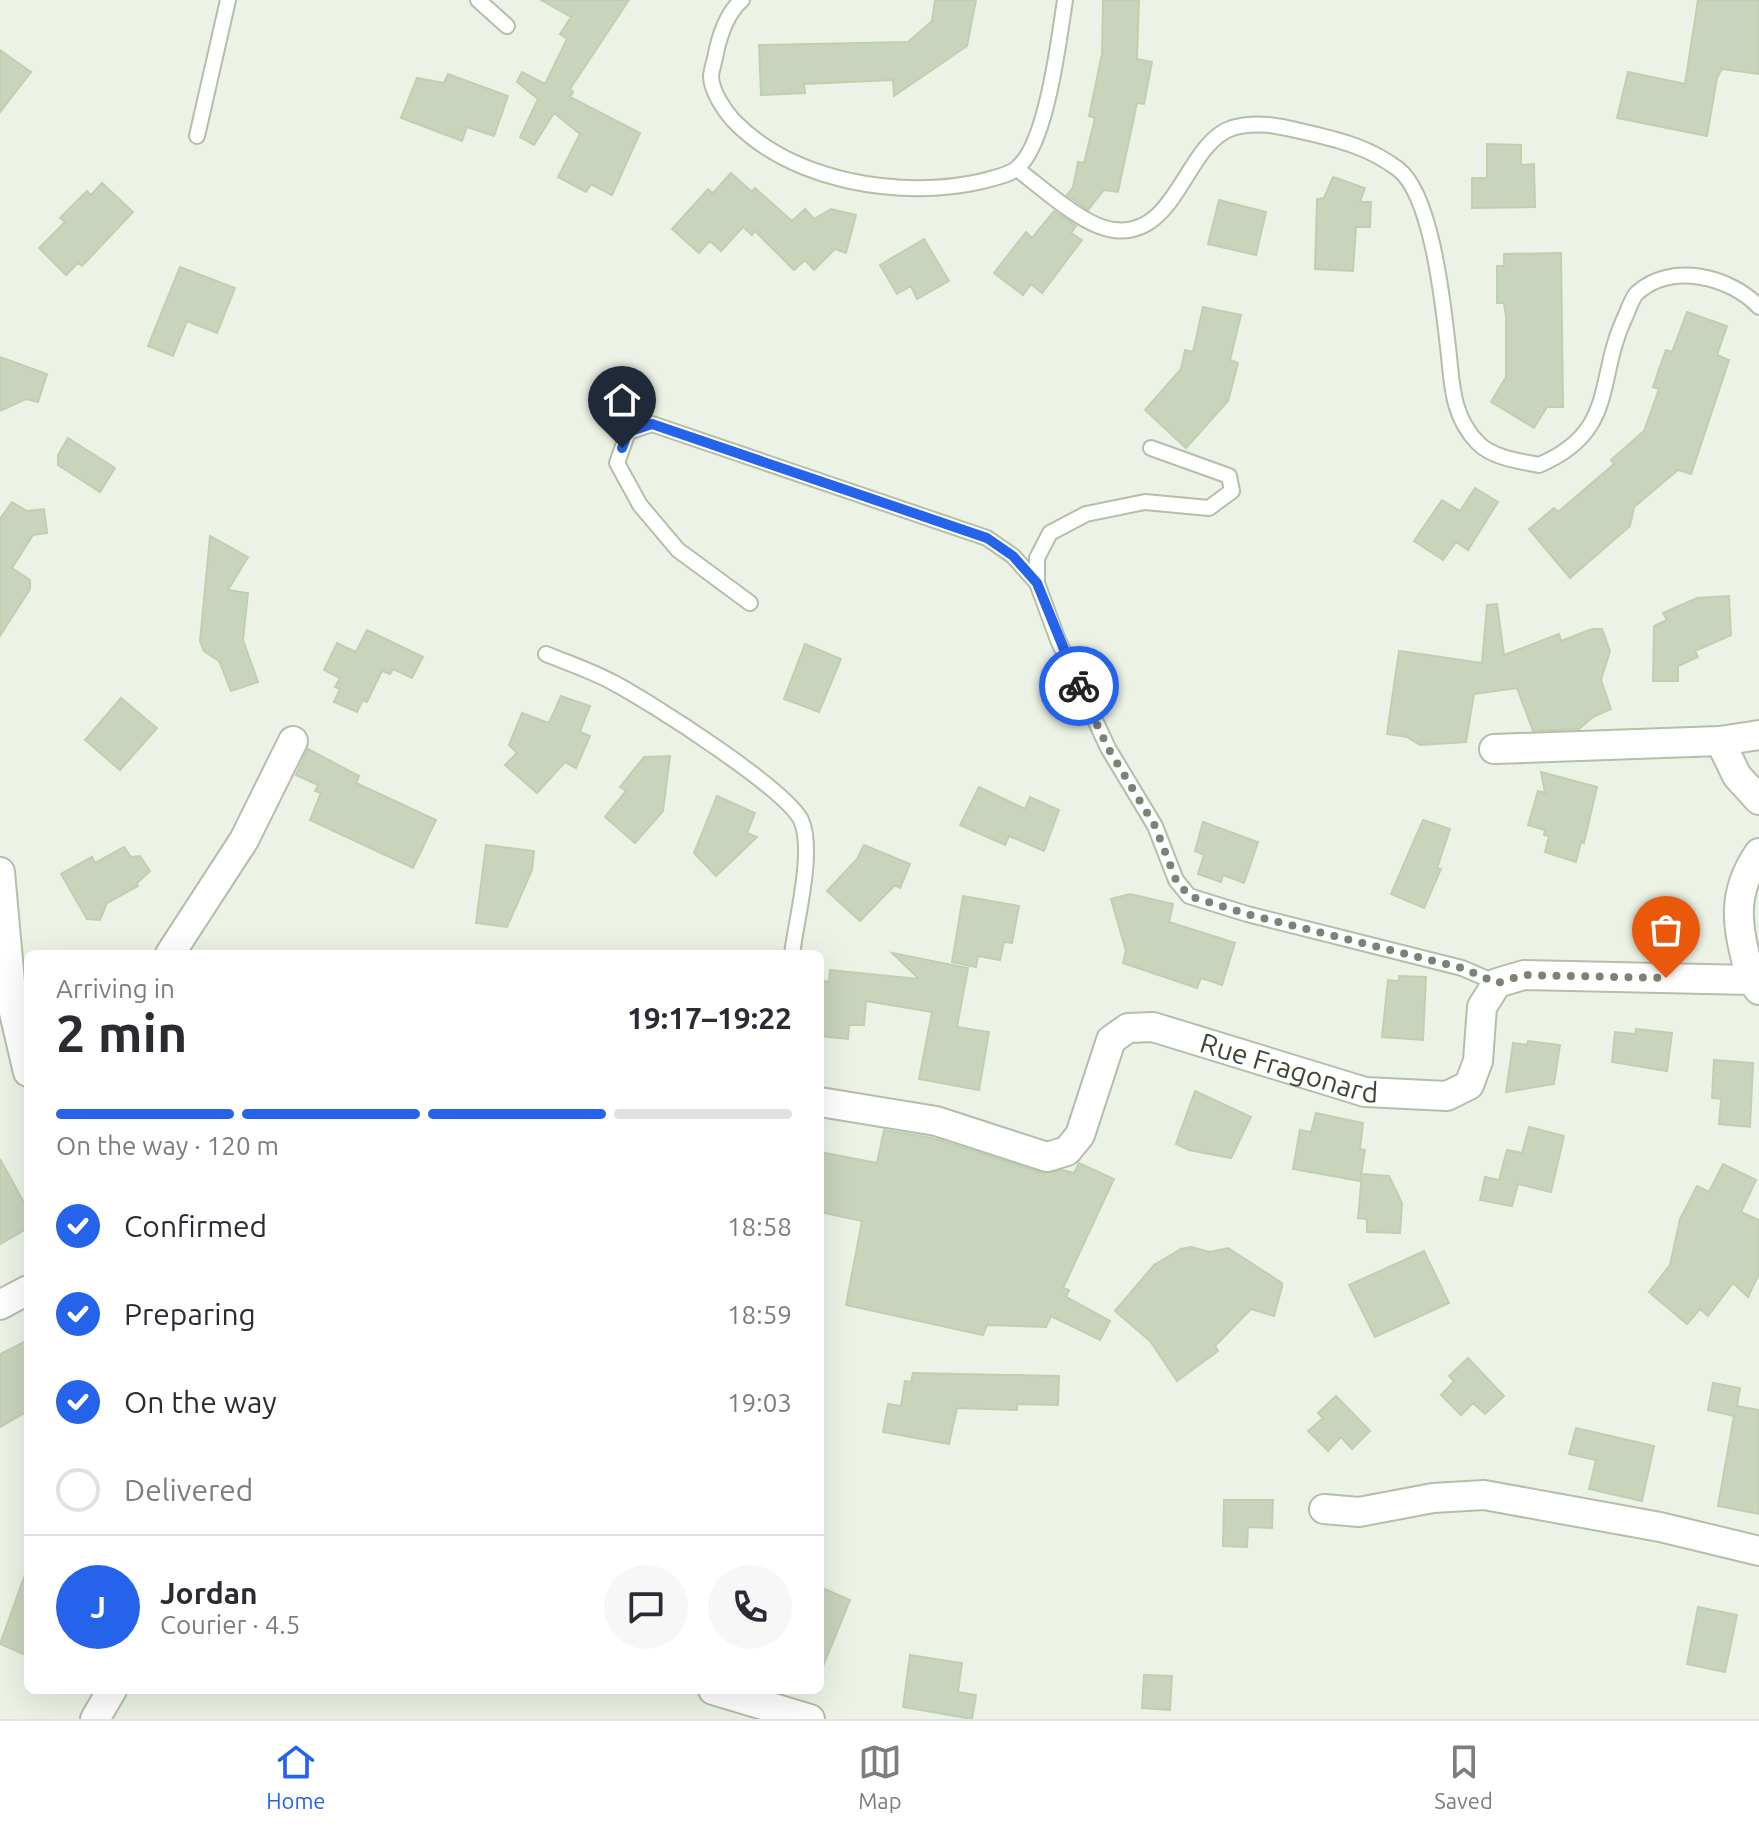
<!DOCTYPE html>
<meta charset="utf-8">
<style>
:root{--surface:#fff;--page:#f7f7f7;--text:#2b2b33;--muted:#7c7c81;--line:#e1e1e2;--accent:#2563eb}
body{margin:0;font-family:Ubuntu,sans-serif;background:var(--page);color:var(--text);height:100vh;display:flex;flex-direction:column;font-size:30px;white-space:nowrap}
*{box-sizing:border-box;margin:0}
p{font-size:26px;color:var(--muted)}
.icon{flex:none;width:44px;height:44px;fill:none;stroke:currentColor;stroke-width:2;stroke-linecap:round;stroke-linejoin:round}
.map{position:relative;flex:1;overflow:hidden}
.sheet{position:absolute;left:24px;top:950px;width:800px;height:744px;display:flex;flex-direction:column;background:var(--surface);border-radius:12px;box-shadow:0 8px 32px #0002}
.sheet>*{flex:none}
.pin{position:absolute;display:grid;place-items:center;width:68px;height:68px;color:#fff;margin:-82px -34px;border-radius:50% 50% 50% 0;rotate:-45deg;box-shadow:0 0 8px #0007}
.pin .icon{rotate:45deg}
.courier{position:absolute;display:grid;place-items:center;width:80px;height:80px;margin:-40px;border:6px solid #2563eb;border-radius:50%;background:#fff;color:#222;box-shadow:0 2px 10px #0007}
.head em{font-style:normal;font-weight:700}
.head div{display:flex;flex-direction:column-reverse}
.head{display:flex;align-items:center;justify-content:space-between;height:136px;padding:0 32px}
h1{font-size:52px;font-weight:700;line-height:60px}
.bar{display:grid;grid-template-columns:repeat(4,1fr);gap:12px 8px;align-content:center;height:96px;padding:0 32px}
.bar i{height:10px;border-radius:6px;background:var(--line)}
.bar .active{background:var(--accent)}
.bar p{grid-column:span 4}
.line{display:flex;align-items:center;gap:20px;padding:0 32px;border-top:2px solid var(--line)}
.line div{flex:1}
.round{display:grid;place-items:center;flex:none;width:84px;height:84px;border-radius:42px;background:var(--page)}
ol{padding:0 32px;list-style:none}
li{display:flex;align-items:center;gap:24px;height:88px}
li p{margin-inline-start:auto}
li .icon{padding:8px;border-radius:50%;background:var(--accent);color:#fff;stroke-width:4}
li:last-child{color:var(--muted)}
li i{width:44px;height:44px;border:4px solid var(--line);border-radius:50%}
.menu{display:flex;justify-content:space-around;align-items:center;height:112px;border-top:2px solid var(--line);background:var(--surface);font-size:22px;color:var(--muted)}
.menu a{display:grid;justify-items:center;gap:4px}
.menu .active{color:var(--accent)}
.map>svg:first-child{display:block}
</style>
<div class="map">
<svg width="1759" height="1719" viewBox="0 0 1759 1719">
<rect width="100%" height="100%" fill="#ecf3e6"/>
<path fill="#c9d4bc" stroke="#c0cfaf" stroke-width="2" d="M541 0H629L570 89 573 92 570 97 640 133 612 195 591 184 586 192 558 177 580 134 554 113 534 145 520 137 538 99 517 82 522 72 545 84 567 39 560 34 571 17Z
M935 0H976L967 46 894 96 893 80 804 84 805 93 761 95 759 45 908 42 932 21Z
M1103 0H1139L1137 59 1152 62 1144 104 1137 103 1118 192 1104 190 1088 210 1067 195 1073 187 1078 162 1084 163 1095 118 1089 116 1102 54Z
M1698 0H1759V74L1722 69 1717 78 1707 136 1617 118 1628 72 1685 84Z
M0 50 31 72 0 112Z
M448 74 508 96 494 136 467 127 462 141 401 118 417 78 444 83Z
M1487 144 1521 145V165L1534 164 1535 207 1472 208V178H1487Z
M731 173 752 192 755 188 792 221 805 209 814 219 831 209 856 215 846 253 835 249 814 270 805 260 794 270 755 231 752 235 743 227 721 251 710 241 699 253 672 229 708 189 713 193Z
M1333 177 1365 188 1360 202H1371L1370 227H1356L1353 271 1315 269 1317 199 1324 198Z
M102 183 133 212 82 266 78 263 66 275 39 248 65 222 60 218 87 191 91 195Z
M1219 200 1266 212 1256 255 1208 244Z
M1054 211 1076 226 1071 233 1082 240 1042 293 1031 284 1023 295 994 273 1026 232 1032 238Z
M924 239 949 281 917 299 911 286 897 294 880 265Z
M1561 253 1563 407H1547L1534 428 1491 402 1506 377V316L1504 303H1497V266H1504V254Z
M180 267 235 288 217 333 187 321 173 356 148 346Z
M1203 307 1241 315 1230 360 1238 363 1228 401 1186 448 1145 410 1181 369 1185 350 1193 352Z
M1687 312 1727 326 1717 355 1729 360 1691 474 1678 470 1634 507 1630 526 1570 578 1529 529 1554 508 1558 512 1614 464 1611 460 1644 431 1659 389 1653 387 1659 369 1666 350 1672 352Z
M0 357 47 374 38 402 26 399 0 411Z
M68 438 115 468 100 492 58 465V455Z
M1475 488 1498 502 1468 550 1456 542 1443 560 1414 541 1442 500 1460 511Z
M12 502 27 511 44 509 47 533 33 535 12 568 30 580V589L0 636V519Z
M210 536 248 557 228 590 248 593 243 640 258 682 231 691 219 661 204 651 200 641Z
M1729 596 1731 635 1695 651 1698 657 1678 666V681H1653L1654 626 1667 620 1663 613 1697 598Z
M1497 604 1504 655 1559 634 1561 641 1592 629H1602L1610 651 1601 680 1611 709 1593 717 1579 729 1533 731 1517 688 1474 694 1466 742 1420 745 1407 737 1387 734 1399 651 1482 663 1487 605Z
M367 630 423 657 412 678 393 669 390 674 382 671 367 702 363 700 357 712 334 702 340 689 335 687 340 678 324 670 337 643 356 652Z
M805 644 841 659 819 712 784 699Z
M561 696 590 706 580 732 590 736 576 768 565 762 537 793 505 765 517 753 509 745 522 713 549 723Z
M121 698 157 728 120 770 85 740Z
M308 749 359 776 356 783 436 820 413 868 310 820 321 793 315 791 318 785 296 775Z
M670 756 663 811 635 843 605 817 626 791 620 787 644 757Z
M1541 772 1597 787 1584 843 1581 842 1576 862 1545 852 1549 836 1544 835 1545 830 1528 825 1538 791 1545 793Z
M979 787 1025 809 1030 797 1059 810 1044 851 1009 836 1005 845 960 825Z
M717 796 755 813 747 833 757 837 716 876 694 853Z
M1423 820 1450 829 1437 868 1441 869 1424 908 1391 894Z
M1203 822 1258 842 1244 883 1223 875 1221 882 1198 874 1204 855 1195 851Z
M486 845 534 851 532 870 507 927 476 923Z
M864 845 910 864 900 888 895 885 860 921 827 891 857 859Z
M124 847 131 857 140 856 150 871 137 883 138 886 107 903 100 920 87 919 61 874 92 857 95 863Z
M1130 894 1173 904 1169 922 1235 943 1222 985 1201 978 1197 988 1123 963 1126 951 1111 899Z
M963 896 1019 906 1012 943 1004 942 1000 960 978 956 976 967 952 962Z
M892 953 968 968 957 1027 989 1032 979 1090 919 1079 932 1012 866 1001 864 1025H849L848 1039 820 1036V980L829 982 830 970 919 979Z
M1399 976 1426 977 1423 1040 1382 1037 1388 980 1399 981Z
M1636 1029 1672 1033 1667 1071 1612 1062 1615 1032 1635 1034Z
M1528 1041 1560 1045 1554 1084 1506 1092 1513 1043 1527 1045Z
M1714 1060 1753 1063 1750 1127 1719 1124 1721 1099 1712 1098Z
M1195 1091 1251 1117 1231 1158 1189 1150 1176 1144Z
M1316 1113 1363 1123 1360 1149 1365 1150 1360 1181 1293 1169 1300 1130 1311 1132Z
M1529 1127 1564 1136 1551 1192 1518 1184 1512 1206 1480 1200 1485 1177 1499 1180 1507 1150 1522 1153Z
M884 1130 932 1138 1042 1173 1062 1170 1074 1173 1079 1163 1114 1179 1063 1288 1069 1290 1066 1297 1110 1321 1100 1340 1051 1316 1046 1327 987 1325 983 1335 846 1305 862 1221 820 1212V1152L877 1163Z
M0 1159 28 1210V1228L0 1244Z
M1723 1164 1756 1180 1741 1212 1759 1220V1274L1748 1297 1733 1283 1708 1316 1700 1309 1687 1324 1649 1292 1670 1265 1680 1219 1697 1186 1709 1192Z
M1362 1174 1389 1176 1402 1203 1400 1233 1367 1232V1219L1358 1218Z
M1191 1247 1210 1252 1228 1248 1282 1283V1287L1274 1316 1251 1309 1215 1346 1218 1351 1177 1381 1150 1341 1115 1311 1154 1265 1181 1249Z
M1424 1251 1449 1303 1375 1337 1349 1285Z
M28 1340V1411L0 1427V1354Z
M1468 1358 1504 1396 1485 1414 1473 1403 1461 1415 1441 1395 1454 1381 1449 1376Z
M913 1373 1059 1376 1058 1405 1017 1404V1410L957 1408 949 1444 883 1432 888 1404 901 1406 905 1381 911 1382Z
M1713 1383 1740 1388 1737 1406 1759 1410V1514L1718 1506 1734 1416 1708 1410Z
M1336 1396 1370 1431 1352 1449 1341 1437 1328 1451 1308 1431 1323 1418 1318 1413Z
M1576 1428 1654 1446 1642 1501 1589 1489 1596 1460 1569 1454Z
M1224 1500H1273L1272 1528 1248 1527 1247 1547 1223 1546Z
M26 1572H28V1656L0 1644Z
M820 1587 850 1600 821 1671H820Z
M1698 1607 1737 1615 1725 1672 1687 1664Z
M910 1655 962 1663 958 1692 976 1695 972 1719 903 1707Z
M1144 1675 1172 1676 1170 1710 1142 1708Z"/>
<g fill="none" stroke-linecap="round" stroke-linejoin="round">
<g stroke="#b4bea9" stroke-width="18">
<path id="lane" d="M478 0 507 26
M742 0C727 13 720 34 716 53 715 61 711 70 711 77 712 92 724 110 733 120 792 182 902 200 983 181 993 178 1010 175 1017 168 1047 144 1059 38 1065 0
M197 136 228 0
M1017 169C1041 187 1084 227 1114 230 1177 238 1185 144 1232 128 1259 120 1283 127 1309 133 1343 141 1370 148 1398 169 1432 195 1443 304 1448 347 1452 381 1451 416 1478 443 1493 458 1519 461 1539 465 1619 431 1595 378 1626 315 1629 308 1632 298 1637 293 1671 262 1730 276 1759 307
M1037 583V558L1050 533 1086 514 1145 502 1209 508 1232 491 1229 476 1151 448
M750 603 678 550 640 505 617 463 628 432 652 424 987 538 1013 556 1037 583 1058 640 1108 748 1155 826 1176 880 1189 896 1247 914 1462 968 1497 983
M546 654C568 663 592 671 614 683 650 702 785 788 801 820 815 850 796 921 792 954"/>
</g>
<g stroke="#b4bea9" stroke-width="32">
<g id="street">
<path d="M1720 741 1737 776 1759 800"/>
<path d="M1494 749 1720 741 1759 735"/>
<path d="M0 872 12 1004 28 1072"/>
<path d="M170 954 244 840 293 741"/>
<path d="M1751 980C1739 931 1728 898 1759 853"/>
<path id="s1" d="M820 1102 936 1121 1047 1157 1067 1151 1080 1135 1111 1040 1128 1028 1153 1027 1365 1092 1447 1096 1469 1085 1478 1061 1482 1007 1497 983 1524 975 1751 980 1759 990"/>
<path d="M0 1305 28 1290"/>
<path d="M1324 1509 1359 1512 1433 1498 1484 1495 1660 1527 1759 1551"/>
<path d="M713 1690 810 1719"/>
<path d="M95 1719 112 1690"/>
</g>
</g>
<use href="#lane" stroke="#fff" stroke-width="14"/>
<use href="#street" stroke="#fff" stroke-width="28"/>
</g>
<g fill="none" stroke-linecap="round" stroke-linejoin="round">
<path stroke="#7b8374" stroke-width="8" stroke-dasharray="0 14.4" d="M1079 686 1108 748 1155 826 1176 880 1189 896 1247 914 1462 968 1497 983 1524 975 1666 978"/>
<path stroke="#2563eb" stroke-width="10" d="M622 448 628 432 652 424 987 538 1013 556 1037 583 1079 686"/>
</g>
<g text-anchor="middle" stroke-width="7" stroke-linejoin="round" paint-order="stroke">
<g font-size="28" fill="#3e4636" stroke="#fff">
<text dy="10" stroke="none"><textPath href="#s1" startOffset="564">Rue Fragonard</textPath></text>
</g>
</g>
</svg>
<div class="pin" style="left:1666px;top:978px;background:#ea580c"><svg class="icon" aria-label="bag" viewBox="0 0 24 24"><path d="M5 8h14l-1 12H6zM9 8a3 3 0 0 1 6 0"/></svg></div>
<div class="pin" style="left:622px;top:448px;background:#1f2937"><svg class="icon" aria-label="home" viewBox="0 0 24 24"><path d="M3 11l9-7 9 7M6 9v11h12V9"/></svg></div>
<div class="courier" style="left:1079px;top:686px"><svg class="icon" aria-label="bike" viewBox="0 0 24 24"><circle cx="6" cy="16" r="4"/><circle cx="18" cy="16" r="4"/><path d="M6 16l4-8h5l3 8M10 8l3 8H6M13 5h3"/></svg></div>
<section class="sheet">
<div class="head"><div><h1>2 min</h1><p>Arriving in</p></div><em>19:17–19:22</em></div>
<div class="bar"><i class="active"></i><i class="active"></i><i class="active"></i><i></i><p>On the way · 120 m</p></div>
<ol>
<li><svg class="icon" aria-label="check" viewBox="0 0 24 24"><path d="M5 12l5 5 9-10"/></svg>Confirmed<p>18:58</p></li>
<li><svg class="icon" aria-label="check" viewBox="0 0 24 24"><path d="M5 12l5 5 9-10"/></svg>Preparing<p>18:59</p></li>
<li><svg class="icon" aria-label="check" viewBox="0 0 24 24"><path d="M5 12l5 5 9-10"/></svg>On the way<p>19:03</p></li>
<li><i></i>Delivered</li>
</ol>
<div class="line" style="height:144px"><b class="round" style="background:var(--accent);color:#fff">J</b><div><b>Jordan</b><p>Courier · 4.5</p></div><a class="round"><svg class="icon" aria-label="chat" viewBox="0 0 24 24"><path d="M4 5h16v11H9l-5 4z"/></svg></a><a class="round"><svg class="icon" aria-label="phone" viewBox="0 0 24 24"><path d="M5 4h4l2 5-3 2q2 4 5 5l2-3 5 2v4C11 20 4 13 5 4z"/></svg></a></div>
</section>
</div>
<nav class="menu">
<a class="active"><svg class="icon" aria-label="home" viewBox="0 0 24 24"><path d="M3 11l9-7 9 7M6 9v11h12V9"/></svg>Home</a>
<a><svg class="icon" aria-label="map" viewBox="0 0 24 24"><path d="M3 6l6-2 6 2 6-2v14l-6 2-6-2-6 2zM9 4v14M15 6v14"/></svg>Map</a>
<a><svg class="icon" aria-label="saved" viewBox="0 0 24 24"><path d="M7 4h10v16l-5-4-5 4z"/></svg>Saved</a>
</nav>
